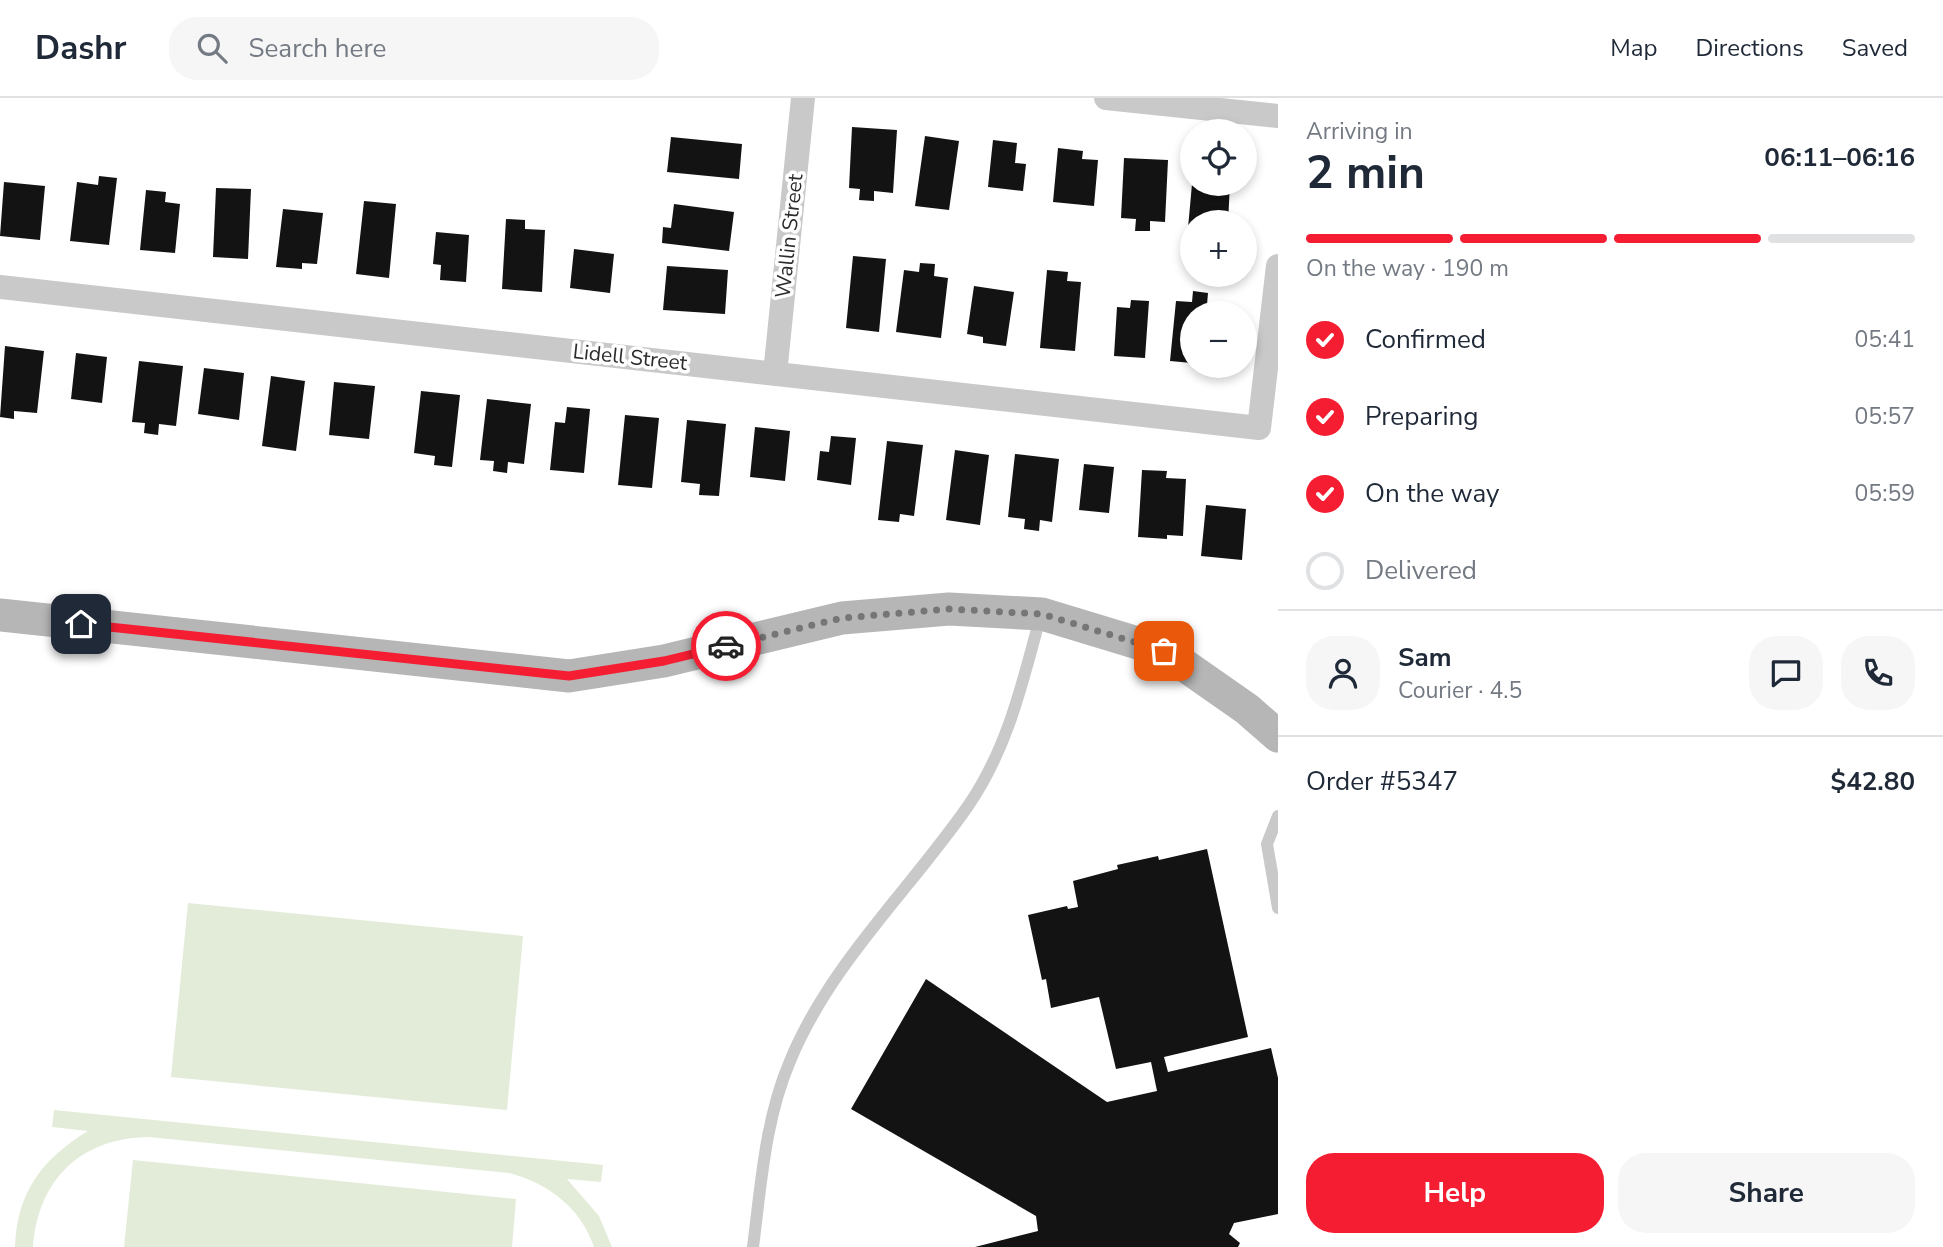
<!DOCTYPE html>
<meta charset="utf-8">
<style>
:root{--surface:#fff;--page:#f6f6f7;--text:#1f2937;--muted:#747a83;--line:#e0e1e3;--accent:#f41d32}
body{margin:0;font-family:"Nunito Sans",sans-serif;background:var(--page);color:var(--text);height:100vh;display:flex;flex-direction:column;font-size:26px;white-space:nowrap}
*{box-sizing:border-box;margin:0}
p{font-size:23px;color:var(--muted)}
.icon{flex:none;width:38px;height:38px;fill:none;stroke:currentColor;stroke-width:2;stroke-linecap:round;stroke-linejoin:round}
.map{position:relative;flex:1;overflow:hidden}
.side{display:flex;flex-direction:column;background:var(--surface);width:665px}
.side>*{flex:none}
.tools{position:absolute;left:1180px;top:21px;display:grid;gap:14px}
.tools a{display:grid;place-items:center;width:77px;height:77px;border-radius:50%;background:var(--surface);box-shadow:0 4px 10px #0003;font-size:35px}
.pin{position:absolute;display:grid;place-items:center;width:60px;height:60px;color:#fff;margin:-30px;border-radius:14px;box-shadow:0 4px 10px #0006}
.courier{position:absolute;display:grid;place-items:center;width:70px;height:70px;margin:-35px;border:5px solid #f41d32;border-radius:50%;background:#fff;color:#222;box-shadow:0 2px 9px #0007}
.summary em{font-style:normal;font-weight:700}
.summary div{display:flex;flex-direction:column-reverse}
.summary{display:flex;align-items:center;justify-content:space-between;height:119px;padding:0 28px}
h1{font-size:46px;font-weight:700;line-height:52px}
.bar{display:grid;grid-template-columns:repeat(4,1fr);gap:10px 7px;align-content:center;height:84px;padding:0 28px}
.bar i{height:9px;border-radius:5px;background:var(--line)}
.bar .selected{background:var(--accent)}
.bar p{grid-column:span 4}
.line{display:flex;align-items:center;gap:18px;padding:0 28px;border-top:2px solid var(--line)}
.line div{flex:1}
.round{display:grid;place-items:center;flex:none;width:74px;height:74px;border-radius:28px;background:var(--page)}
ol{padding:0 28px;list-style:none}
li{display:flex;align-items:center;gap:21px;height:77px}
li p{margin-inline-start:auto}
li .icon{padding:7px;border-radius:50%;background:var(--accent);color:#fff;stroke-width:4}
li:last-child{color:var(--muted)}
li i{width:38px;height:38px;border:4px solid var(--line);border-radius:50%}
.action{display:flex;gap:14px;margin-top:auto;padding:14px 28px}
.action a{flex:1;height:80px;border-radius:28px;background:var(--accent);color:#fff;font-size:28px;font-weight:700;line-height:80px;text-align:center}
.action a+a{background:var(--page);color:var(--text)}
header{display:flex;align-items:center;gap:42px;box-sizing:border-box;height:98px;padding:0 35px;background:var(--surface);border-bottom:2px solid var(--line)}
header strong{font-size:33px}
nav{display:flex;gap:38px;margin-inline-start:auto;font-size:24px}
.search{width:490px;height:63px;background:var(--page);display:flex;align-items:center;gap:18px;box-sizing:border-box;padding:0 24px;border-radius:28px;color:var(--muted);font-size:26px}
main{display:flex;flex:1;min-height:0}
.map>svg:first-child{display:block}
</style>
<header>
<strong>Dashr</strong>
<div class="search"><svg class="icon" aria-label="search" viewBox="0 0 24 24"><circle cx="10" cy="10" r="6"/><path d="M15 15l6 6"/></svg>Search here</div>
<nav><a>Map</a><a>Directions</a><a>Saved</a></nav>
</header>
<main>
<div class="map">
<svg width="1278" height="1149" viewBox="0 0 1278 1149">
<rect width="100%" height="100%" fill="#fff"/>
<path fill="#e3ecd8" d="M188 805 523 838 507 1012 171 979Z
M54 1012 603 1067 601 1084 567 1081 599 1118 612 1149H594C581 1110 548 1085 509 1075L149 1039C80 1040 38 1082 33 1149H15C17 1094 42 1061 88 1033L52 1029Z
M133 1062 516 1101 512 1149H124Z"/>
<path fill="#131313" d="M852 29 897 32 893 95 874 93V103L859 102 860 91 849 90Z
M925 38 959 43 949 112 915 108Z
M671 39 742 46 739 81 667 74Z
M993 42 1017 45 1015 65 1026 66 1023 93 988 89Z
M1058 50 1083 53 1082 61 1098 62 1094 108 1053 104Z
M1124 60 1168 62 1165 124 1150 123V133H1135L1136 121 1121 120Z
M99 78 117 80 109 147 70 143 77 84 98 87Z
M4 84 45 88 40 142 0 138Z
M1192 86H1230L1228 124H1192V130H1188Z
M216 90 251 91 248 161 213 159Z
M146 92 166 94 165 104 180 106 175 155 140 152Z
M364 103 396 106 389 180 356 176Z
M674 106 734 114 729 153 662 145 663 129 671 130Z
M283 111 323 115 317 166 302 165V171L276 169Z
M506 121 525 122V131L545 132 542 194 502 191Z
M436 134 469 137 466 184 440 182 441 167 433 166Z
M574 151 614 156 610 195 570 190Z
M853 158 886 161 879 234 846 230Z
M920 165 935 166 934 178 948 180 941 240 896 234 904 172 919 174Z
M667 168 728 172 725 216 663 212Z
M1047 172 1068 174 1067 183 1081 184 1075 253 1040 250Z
M974 188 1014 194 1006 248 983 245V239L967 236Z
M1193 193 1208 195 1207 207 1221 208 1220 215H1192V265L1170 263 1176 203 1192 204Z
M1131 202 1149 203 1145 260 1114 258 1117 209 1130 210Z
M5 248 44 253 37 315 14 313V321L0 319Z
M76 255 107 259 102 305 71 301Z
M139 263 183 268 176 328 159 326 158 337 144 335 145 325 132 324Z
M204 270 244 275 239 322 198 316Z
M271 278 305 283 296 353 262 348Z
M334 284 375 288 369 341 329 337Z
M421 293 460 297 452 369 434 367 435 358 414 355Z
M487 301 531 306 524 366 508 364 507 375 493 373 494 363 480 362Z
M567 309 590 311 584 375 550 372 555 324 565 325Z
M625 317 659 320 652 390 618 387Z
M687 322 726 326 719 398 699 397 700 386 681 384Z
M755 329 790 333 785 383 750 379Z
M831 338 856 340 851 387 817 382 820 353 829 354Z
M887 343 923 347 914 418 900 416 899 424 878 422Z
M955 352 989 357 980 427 946 422Z
M1015 356 1059 361 1052 424 1040 422 1039 433 1024 431 1025 421 1008 419Z
M1084 366 1114 369 1109 415 1079 412Z
M1142 372 1167 373 1166 380 1186 381 1183 438 1167 437V441L1138 439Z
M1206 407 1246 411 1242 462 1201 458Z
M1207 751 1248 939 1164 959 1168 974 1271 950 1278 980V1116L1234 1125 1229 1136 1240 1145 1238 1149H975L1038 1133 1036 1118 851 1011 926 881 1107 1004 1157 993 1151 964 1116 971 1099 899 1051 910 1046 881 1042 882 1028 817 1067 808 1068 811 1078 809 1073 783 1118 771 1117 767 1158 758 1159 762Z"/>
<g fill="none" stroke-linecap="round" stroke-linejoin="round">
<path stroke="#c9c9c9" stroke-width="12" d="M1278 718 1267 746 1278 810
M753 1149C761 1087 765 1021 790 963 830 866 909 793 968 708 1008 650 1023 583 1041 516"/>
<path stroke="#c9c9c9" stroke-width="24" d="M1106 0 1278 18
M0 189 1259 330 1278 168
M775 276 803 0"/>
<path stroke="#b6b6b6" stroke-width="33" d="M0 517 569 578 664 563 842 520 949 511 1042 516 1164 553 1247 611 1278 638"/>
</g>
<g fill="none" stroke-linecap="round" stroke-linejoin="round">
<path stroke="#767676" stroke-width="7" stroke-dasharray="0 12.6" d="M726 548 842 520 949 511 1042 516 1164 553"/>
<path stroke="#f41d32" stroke-width="9" d="M81 526 569 578 664 563 726 548"/>
</g>
<g text-anchor="middle" stroke-width="7" stroke-linejoin="round" paint-order="stroke">
<g font-size="21" fill="#2c2c2c" stroke="#fff">
<text transform="translate(789 138) rotate(-84)" y="7">Wallin Street</text>
<text transform="translate(630 259) rotate(6)" y="7">Lidell Street</text>
</g>
</g>
</svg>
<div class="tools">
<a><svg class="icon" aria-label="locate" viewBox="0 0 24 24"><circle cx="12" cy="12" r="6"/><path d="M12 2v4M12 18v4M2 12h4M18 12h4"/></svg></a>
<a>+</a>
<a>−</a>
</div>
<div class="pin" style="left:1164px;top:553px;background:#ea580c"><svg class="icon" aria-label="bag" viewBox="0 0 24 24"><path d="M5 8h14l-1 12H6zM9 8a3 3 0 0 1 6 0"/></svg></div>
<div class="pin" style="left:81px;top:526px;background:#1f2937"><svg class="icon" aria-label="home" viewBox="0 0 24 24"><path d="M3 11l9-7 9 7M6 9v11h12V9"/></svg></div>
<div class="courier" style="left:726px;top:548px"><svg class="icon" aria-label="car" viewBox="0 0 24 24"><path d="M5 17H2v-5l4-1 3-4h7l3 4 3 1v5h-3M9 17h6M6 11h13"/><circle cx="7" cy="17" r="2"/><circle cx="17" cy="17" r="2"/></svg></div>
</div>
<section class="side">
<div class="summary"><div><h1>2 min</h1><p>Arriving in</p></div><em>06:11–06:16</em></div>
<div class="bar"><i class="selected"></i><i class="selected"></i><i class="selected"></i><i></i><p>On the way · 190 m</p></div>
<ol>
<li><svg class="icon" aria-label="check" viewBox="0 0 24 24"><path d="M5 12l5 5 9-10"/></svg>Confirmed<p>05:41</p></li>
<li><svg class="icon" aria-label="check" viewBox="0 0 24 24"><path d="M5 12l5 5 9-10"/></svg>Preparing<p>05:57</p></li>
<li><svg class="icon" aria-label="check" viewBox="0 0 24 24"><path d="M5 12l5 5 9-10"/></svg>On the way<p>05:59</p></li>
<li><i></i>Delivered</li>
</ol>
<div class="line" style="height:126px"><a class="round"><svg class="icon" aria-label="person" viewBox="0 0 24 24"><circle cx="12" cy="8" r="4"/><path d="M4 21q1-7 8-7t8 7"/></svg></a><div><b>Sam</b><p>Courier · 4.5</p></div><a class="round"><svg class="icon" aria-label="chat" viewBox="0 0 24 24"><path d="M4 5h16v11H9l-5 4z"/></svg></a><a class="round"><svg class="icon" aria-label="phone" viewBox="0 0 24 24"><path d="M5 4h4l2 5-3 2q2 4 5 5l2-3 5 2v4C11 20 4 13 5 4z"/></svg></a></div>
<div class="line" style="height:91px"><div>Order #5347</div><b>$42.80</b></div>
<div class="action"><a>Help</a><a>Share</a></div>
</section>
</main>
